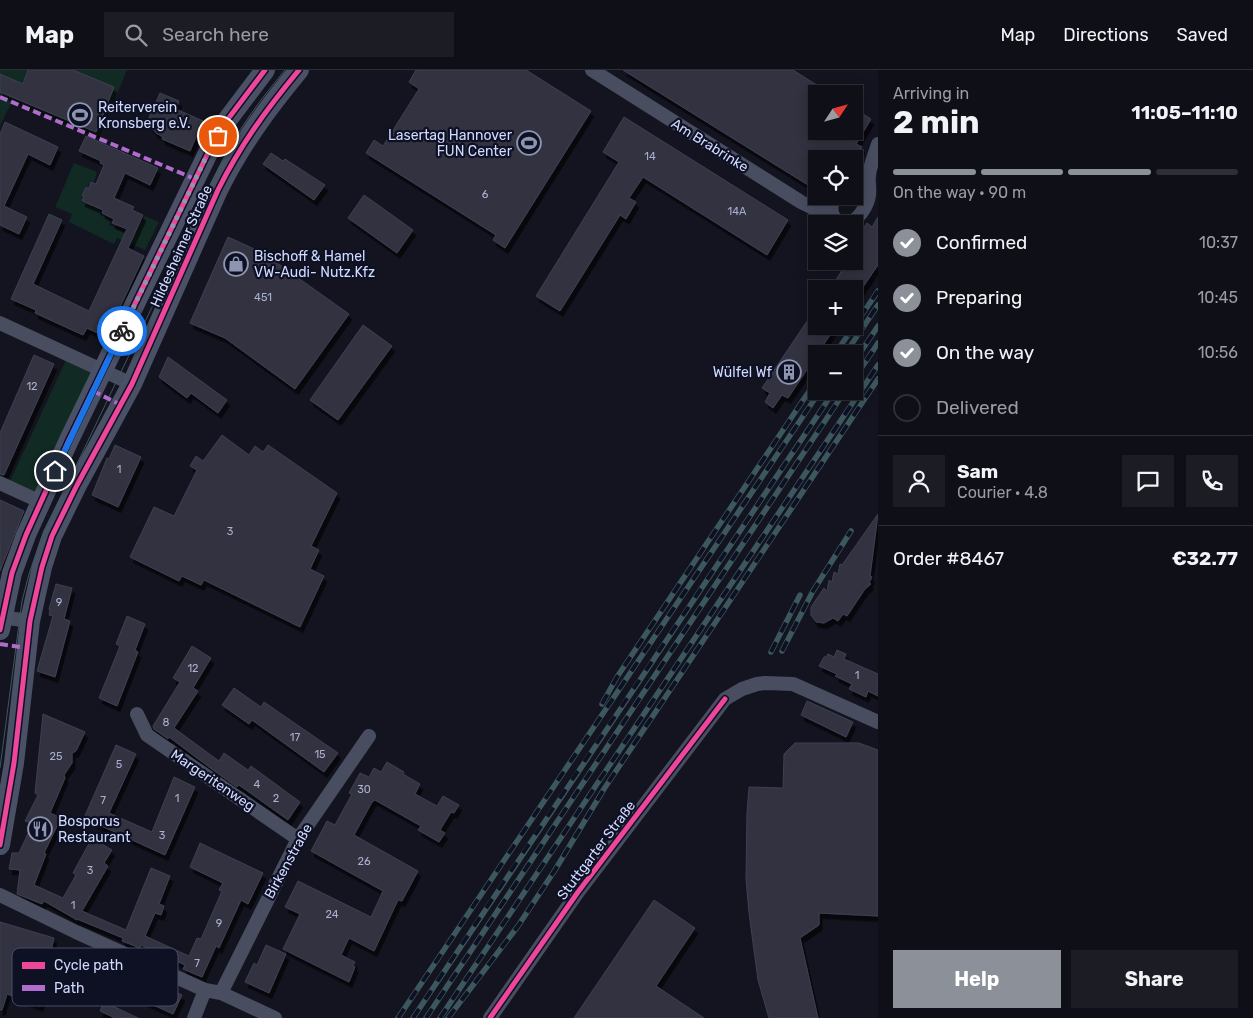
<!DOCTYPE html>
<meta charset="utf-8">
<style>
:root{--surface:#0e0f17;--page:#1c1d24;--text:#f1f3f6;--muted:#9b9ca1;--line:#2e2f36;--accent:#8c9099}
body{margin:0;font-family:Rubik,sans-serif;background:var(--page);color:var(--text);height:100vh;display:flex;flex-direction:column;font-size:19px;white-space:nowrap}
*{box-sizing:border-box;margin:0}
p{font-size:16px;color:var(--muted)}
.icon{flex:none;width:28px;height:28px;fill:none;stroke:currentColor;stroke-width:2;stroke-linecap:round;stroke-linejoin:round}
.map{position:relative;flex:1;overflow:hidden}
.side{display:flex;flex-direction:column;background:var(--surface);width:375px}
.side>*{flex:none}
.needle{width:32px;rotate:54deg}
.controls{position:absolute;left:808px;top:15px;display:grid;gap:10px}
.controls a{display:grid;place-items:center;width:55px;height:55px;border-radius:0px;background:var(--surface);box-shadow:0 2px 12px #0003,0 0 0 1px var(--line);font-size:25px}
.pin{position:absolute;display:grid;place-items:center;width:42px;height:42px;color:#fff;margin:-21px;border:2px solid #fff;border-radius:50%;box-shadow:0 1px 5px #0007}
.courier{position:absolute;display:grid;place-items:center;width:50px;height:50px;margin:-25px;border:4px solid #1a73e8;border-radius:50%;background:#fff;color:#222;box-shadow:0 1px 6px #0007}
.head em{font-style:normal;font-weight:700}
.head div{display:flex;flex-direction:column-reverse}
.head{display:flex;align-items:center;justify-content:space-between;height:85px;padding:0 15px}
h1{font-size:32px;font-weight:700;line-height:38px}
.bar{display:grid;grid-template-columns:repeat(4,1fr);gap:8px 5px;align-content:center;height:60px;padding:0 15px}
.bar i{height:6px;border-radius:4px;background:var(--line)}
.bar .current{background:var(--accent)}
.bar p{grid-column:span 4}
.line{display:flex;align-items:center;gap:12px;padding:0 15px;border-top:1px solid var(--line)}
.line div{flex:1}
.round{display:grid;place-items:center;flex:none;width:52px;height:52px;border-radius:0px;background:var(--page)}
ol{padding:0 15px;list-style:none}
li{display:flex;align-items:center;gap:15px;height:55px}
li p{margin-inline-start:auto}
li .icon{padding:5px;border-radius:50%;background:var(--accent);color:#fff;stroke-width:4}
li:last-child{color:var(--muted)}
li i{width:28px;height:28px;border:2px solid var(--line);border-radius:50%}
.button{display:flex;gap:10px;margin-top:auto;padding:10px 15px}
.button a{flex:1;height:58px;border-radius:0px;background:var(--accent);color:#fff;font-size:20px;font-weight:700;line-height:58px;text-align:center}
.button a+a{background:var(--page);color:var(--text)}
header{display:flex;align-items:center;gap:30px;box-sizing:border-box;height:70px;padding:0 25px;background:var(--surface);border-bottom:1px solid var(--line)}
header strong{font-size:24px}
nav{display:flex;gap:28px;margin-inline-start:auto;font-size:18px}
.search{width:350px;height:45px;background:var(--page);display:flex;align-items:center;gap:12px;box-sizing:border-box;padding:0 18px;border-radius:0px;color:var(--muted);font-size:19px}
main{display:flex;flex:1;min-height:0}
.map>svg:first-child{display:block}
</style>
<header>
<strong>Map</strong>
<div class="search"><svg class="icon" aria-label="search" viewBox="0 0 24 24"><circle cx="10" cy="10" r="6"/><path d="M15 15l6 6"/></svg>Search here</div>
<nav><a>Map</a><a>Directions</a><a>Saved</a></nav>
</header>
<main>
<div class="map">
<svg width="878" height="948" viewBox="0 0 878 948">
<defs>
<filter id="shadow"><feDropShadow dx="3" dy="5.5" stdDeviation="0" flood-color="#0009"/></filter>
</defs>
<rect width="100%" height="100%" fill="#13141f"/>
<path fill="#112a23" d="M0 0H127L100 66 12 31 0 56Z
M74 93 97 102 94 112 91 111 88 116H86L81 127 83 128 81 132 101 141 100 145 111 150 109 155 133 167 145 146 159 152 145 180 117 168 114 174 69 152 72 144 55 137Z
M68 286 99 301 41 424 10 411Z"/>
<path fill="#313341" stroke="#3d4053" filter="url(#shadow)" d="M28 0H73L114 17 96 62 0 22V4L23 14Z
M416 0H526L591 41 505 178 493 170 496 165 366 83 374 70 383 76 419 19 409 12Z
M623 0H793L831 24H816V61H854V38L871 49 856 74 862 77 855 89H816V120Z
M160 23 179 31 176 39 203 51 190 81 162 69 163 67 156 63 147 52Z
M624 47 788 150 767 185 643 107 629 128 636 132 626 149 620 145 560 241 536 226 619 92 603 82Z
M5 52 58 77 50 95 28 84 4 136 27 147 19 164 0 155V64Z
M86 66 158 98 150 115 125 103 114 128 134 137 132 140 143 145 128 178 144 186 106 267 87 258 83 265 35 243 36 240 11 229 49 144 62 150 33 214 89 241 127 159 112 153 114 149 102 143 103 140 82 131 84 127 82 126 86 117 89 118 91 112 96 114 104 95 100 93 101 91 79 81Z
M271 83 283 91 285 89 325 115 314 130 263 94Z
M364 125 413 160 397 183 348 148Z
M878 147V195L854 230V219H830L848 191H854V183L859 175 854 172 867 153 872 157Z
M228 167 263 183 349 244 295 319 225 268 190 253Z
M816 238V256H836L788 328 782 325 773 338 765 332 770 323 762 318Z
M363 255 392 276 338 350 310 330Z
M34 285 54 294 4 405 0 404V363Z
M168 287 227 330 218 343 191 323 187 328 159 307Z
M222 365 249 385 255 376 263 382 268 375 337 423 311 476 319 480 310 499 324 506 300 557 204 510 201 515 182 506 179 511 130 487 154 437 174 446 197 400 190 396 196 386 203 391Z
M115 375 141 387 118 437 92 425 107 388 109 389Z
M0 430 24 441 0 501Z
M878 444 870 506 872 507 869 513 871 514 865 519 847 546 843 544 838 551 833 548 824 553 816 552 811 545V537L824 518 827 521 829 510 832 512 834 502 838 504 840 494 842 495Z
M56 514 72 518 64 549 70 551 55 607 37 601 53 546 49 545 50 541 49 539Z
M127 546 145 554 135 580 138 582 117 636 99 628 120 576 116 574Z
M192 576 211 588 193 618 198 621 174 658 219 691 224 683 248 700 251 696 300 732 288 750 239 715 237 717 213 700 169 667 168 669 154 659 153 656 180 612 173 608Z
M837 580 846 584 844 589 878 604V626L868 621 866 627 849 619 852 614 835 606 837 604 819 596 824 587H826L828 584 834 587Z
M234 618 261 637 264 632 338 683 324 702 252 650 249 654 222 635Z
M807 631 853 652 846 667 801 645Z
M43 644 85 662 76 681 72 683V693L64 705 65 708 50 743 61 748 44 783 46 784 34 815 63 828 76 805 73 803 92 768 112 780 104 793 108 796 82 841 126 860 151 798 170 806 159 834 164 836 161 845 155 843 145 866 189 886 197 868 201 869 222 821 219 820 223 813 190 797 200 773 263 803 248 834 241 830 219 878 216 876 202 907 183 899 185 895 141 875 140 878 122 871 123 868 77 849V850L44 831 42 834 17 824 20 800 9 799 12 783H19L31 757 29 756 31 753 25 751 38 725 35 723Z
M795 673H859L878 680V846L819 843V855L800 868 818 948H769L758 910 749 843 746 809 747 743 749 717 783 718 784 684Z
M116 675 136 684 109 743 152 762 174 707 195 717 165 785 84 748Z
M387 692 404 702 403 704 420 714 415 724 437 736 443 726 459 735 454 743 451 742 440 760 445 763 439 772 418 760 421 756 375 730 372 732 354 765 418 801 402 831 398 830 374 881 349 868 341 885 355 892 353 896 355 897 349 912 283 879 300 844 285 837 298 811 371 847 383 821 311 781 327 751 335 755 352 724 349 723 360 703 369 707 374 698 381 702Z
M654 830 695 858 656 916 704 948H574Z
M0 852 54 868 51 881 62 887 56 901 54 900 40 936 7 924 2 940H0Z
M266 875 286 884 269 923 245 912 254 893 257 895Z
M101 888 182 925 173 944 92 907Z
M104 932 138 948H115L100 941Z"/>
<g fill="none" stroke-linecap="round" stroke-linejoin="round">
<path stroke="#484e60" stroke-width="14" d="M592 0 801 132 821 142 831 140
M854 114 869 104
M835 126C829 136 830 152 845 153 857 154 868 135 869 125 870 118 868 111 869 105 870 95 875 84 878 74
M0 253 132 314
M0 413 41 432
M0 547 30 551
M137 644 147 665 298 769
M0 825 76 862 205 920 221 923 275 948
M221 923 298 769 369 666
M194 948 205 920
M490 948 578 822 725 629 742 619 757 614 765 613 793 614 878 652"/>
<path stroke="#4a5166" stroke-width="20" d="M0 560 12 503 26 465 69 370 208 83 228 49 265 0
M0 775 14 693 30 551 42 497 52 466 77 415 132 314 218 120C241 74 266 40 299 0"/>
<path stroke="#3c585e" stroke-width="1" d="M0 698 22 531 29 504 41 469 222 91C239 58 261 29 285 0"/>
<g stroke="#3c585e" stroke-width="5.5">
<path id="rail" d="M835 284 878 221
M845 284 878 235
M854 292 878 256
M854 309 878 273
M782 581 813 521 851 461
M771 582 800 525
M602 634 617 607 816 311
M398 948 820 321
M413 948C552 738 694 530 834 321
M426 948 845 321
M440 948 878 295
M448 948 518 856 555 800 604 719 878 309"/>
</g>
<use href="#rail" stroke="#0e1124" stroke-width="4" stroke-dasharray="11" stroke-linecap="butt"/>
<path stroke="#b06ccc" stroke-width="4" stroke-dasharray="8 4" stroke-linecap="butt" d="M0 27 195 109
M93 321 121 335
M0 574 27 578"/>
<g stroke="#0e1124" stroke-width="8">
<path id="cycleway" d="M0 560 12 503 26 465 69 370 208 83 228 49 265 0
M0 775 14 693 30 551 42 497 52 466 77 415 132 314 218 120C241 74 266 40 299 0
M490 948 578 822 725 629"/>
</g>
<use href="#cycleway" stroke="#ed469a" stroke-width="5"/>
</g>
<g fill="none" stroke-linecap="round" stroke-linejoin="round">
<path stroke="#8e95b1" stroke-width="5" stroke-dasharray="0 9" d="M122 261 208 83 218 66"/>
<path stroke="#1a73e8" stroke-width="6" d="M55 401 122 261"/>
</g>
<defs>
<g id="stadium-ring" transform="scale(1.25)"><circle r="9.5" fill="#0e1124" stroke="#8e95b1" stroke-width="1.5"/><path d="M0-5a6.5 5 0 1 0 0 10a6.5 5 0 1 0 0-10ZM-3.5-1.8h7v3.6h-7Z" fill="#8e95b1"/></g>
<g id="shop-ring" transform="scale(1.25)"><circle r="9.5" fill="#0e1124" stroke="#8e95b1" stroke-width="1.5"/><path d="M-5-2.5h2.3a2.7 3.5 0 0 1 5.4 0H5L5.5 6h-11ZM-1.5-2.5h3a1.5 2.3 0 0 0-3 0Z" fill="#8e95b1"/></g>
<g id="building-ring" transform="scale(1.25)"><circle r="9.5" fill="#0e1124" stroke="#8e95b1" stroke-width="1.5"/><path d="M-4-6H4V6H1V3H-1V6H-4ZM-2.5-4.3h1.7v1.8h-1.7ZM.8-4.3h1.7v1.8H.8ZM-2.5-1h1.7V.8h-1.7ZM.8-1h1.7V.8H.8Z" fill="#8e95b1"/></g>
<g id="restaurant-ring" transform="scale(1.25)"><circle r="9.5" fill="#0e1124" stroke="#8e95b1" stroke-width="1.5"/><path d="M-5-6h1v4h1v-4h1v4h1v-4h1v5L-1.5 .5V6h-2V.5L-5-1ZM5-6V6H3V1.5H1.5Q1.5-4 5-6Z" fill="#8e95b1"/></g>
</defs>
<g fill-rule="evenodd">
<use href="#stadium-ring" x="80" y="45"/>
<use href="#stadium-ring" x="529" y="73"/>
<use href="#shop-ring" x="236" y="194"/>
<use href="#building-ring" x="789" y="302"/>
<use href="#restaurant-ring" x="40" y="759"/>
</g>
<g text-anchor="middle" stroke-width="4.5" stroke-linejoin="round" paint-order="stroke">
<g font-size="11" fill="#a9b0d0">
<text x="650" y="90">14</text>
<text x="485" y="128">6</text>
<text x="737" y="145">14A</text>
<text x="263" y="231">451</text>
<text x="32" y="320">12</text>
<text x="119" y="403">1</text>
<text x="230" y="465">3</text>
<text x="59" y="536">9</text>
<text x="193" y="602">12</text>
<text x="857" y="609">1</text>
<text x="166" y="656">8</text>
<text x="295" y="671">17</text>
<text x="320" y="688">15</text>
<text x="56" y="690">25</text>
<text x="119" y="698">5</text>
<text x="257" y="718">4</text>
<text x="364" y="723">30</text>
<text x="177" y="732">1</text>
<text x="276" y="732">2</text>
<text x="103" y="734">7</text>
<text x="162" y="769">3</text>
<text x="364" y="795">26</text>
<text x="90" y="804">3</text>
<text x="73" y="839">1</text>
<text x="332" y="848">24</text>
<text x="219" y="857">9</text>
<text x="197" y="897">7</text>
</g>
<g font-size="14" fill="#d1daff" stroke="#0e1124" text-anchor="start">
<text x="98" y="42">Reiterverein<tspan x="98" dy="16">Kronsberg e.V.</tspan></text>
<text x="512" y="70" text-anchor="end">Lasertag Hannover<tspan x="512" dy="16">FUN Center</tspan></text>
<text x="254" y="191">Bischoff &amp; Hamel<tspan x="254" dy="16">VW-Audi- Nutz.Kfz</tspan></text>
<text x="772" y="307" text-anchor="end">Wülfel Wf</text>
<text x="58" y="756">Bosporus<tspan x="58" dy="16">Restaurant</tspan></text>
</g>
<g font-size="14" fill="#d1daff" stroke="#0e1124">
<text transform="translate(710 75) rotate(32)" y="5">Am Brabrinke</text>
<text transform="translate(181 176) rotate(-66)" y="5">Hildesheimer Straße</text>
<text transform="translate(213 710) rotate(34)" y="5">Margeritenweg</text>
<text transform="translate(596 780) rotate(-53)" y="5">Stuttgarter Straße</text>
<text transform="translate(288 791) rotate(-61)" y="5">Birkenstraße</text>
</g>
</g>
<rect x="12" y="878" width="166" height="58" rx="8" fill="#0e1124" stroke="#484d66" stroke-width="1"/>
<rect x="22" y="892" width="23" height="7" fill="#ed469a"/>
<rect x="22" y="915" width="23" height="6" fill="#b06ccc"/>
<g font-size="14" fill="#d1daff">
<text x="54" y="900">Cycle path</text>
<text x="54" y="923">Path</text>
</g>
</svg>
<div class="controls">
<a><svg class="needle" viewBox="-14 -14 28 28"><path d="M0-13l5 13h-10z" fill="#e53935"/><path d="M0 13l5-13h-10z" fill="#9b9ca1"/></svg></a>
<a><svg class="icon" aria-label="locate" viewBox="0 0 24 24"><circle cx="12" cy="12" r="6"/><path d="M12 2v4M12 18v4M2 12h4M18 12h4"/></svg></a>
<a><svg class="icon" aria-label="layers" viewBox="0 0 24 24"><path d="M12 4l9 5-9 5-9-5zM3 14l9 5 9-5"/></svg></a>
<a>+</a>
<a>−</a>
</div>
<div class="pin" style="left:218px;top:66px;background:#ea580c"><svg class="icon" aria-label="bag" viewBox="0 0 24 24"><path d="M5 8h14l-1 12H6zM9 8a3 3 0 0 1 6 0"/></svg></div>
<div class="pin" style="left:55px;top:401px;background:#1f2937"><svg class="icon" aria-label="home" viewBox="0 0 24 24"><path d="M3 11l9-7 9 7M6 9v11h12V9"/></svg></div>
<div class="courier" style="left:122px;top:261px"><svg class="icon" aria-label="bike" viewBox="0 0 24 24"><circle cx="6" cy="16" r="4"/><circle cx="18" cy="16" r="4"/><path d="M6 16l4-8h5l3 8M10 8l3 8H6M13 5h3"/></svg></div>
</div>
<section class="side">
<div class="head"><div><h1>2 min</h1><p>Arriving in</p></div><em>11:05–11:10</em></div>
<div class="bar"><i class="current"></i><i class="current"></i><i class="current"></i><i></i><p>On the way · 90 m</p></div>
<ol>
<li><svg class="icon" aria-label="check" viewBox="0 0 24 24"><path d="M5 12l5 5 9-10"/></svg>Confirmed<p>10:37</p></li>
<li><svg class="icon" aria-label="check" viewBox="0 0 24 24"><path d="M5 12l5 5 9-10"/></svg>Preparing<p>10:45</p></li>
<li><svg class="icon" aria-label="check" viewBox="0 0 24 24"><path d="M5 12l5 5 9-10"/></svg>On the way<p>10:56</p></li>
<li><i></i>Delivered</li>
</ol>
<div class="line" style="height:90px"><a class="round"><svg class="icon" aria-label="person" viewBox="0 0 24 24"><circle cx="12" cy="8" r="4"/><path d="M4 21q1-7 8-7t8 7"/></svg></a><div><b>Sam</b><p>Courier · 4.8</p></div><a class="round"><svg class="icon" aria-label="chat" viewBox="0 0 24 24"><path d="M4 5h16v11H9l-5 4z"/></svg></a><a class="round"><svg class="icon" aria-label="phone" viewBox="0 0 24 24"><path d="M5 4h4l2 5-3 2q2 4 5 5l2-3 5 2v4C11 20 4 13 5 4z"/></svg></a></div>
<div class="line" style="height:65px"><div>Order #8467</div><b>€32.77</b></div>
<div class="button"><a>Help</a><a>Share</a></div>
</section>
</main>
